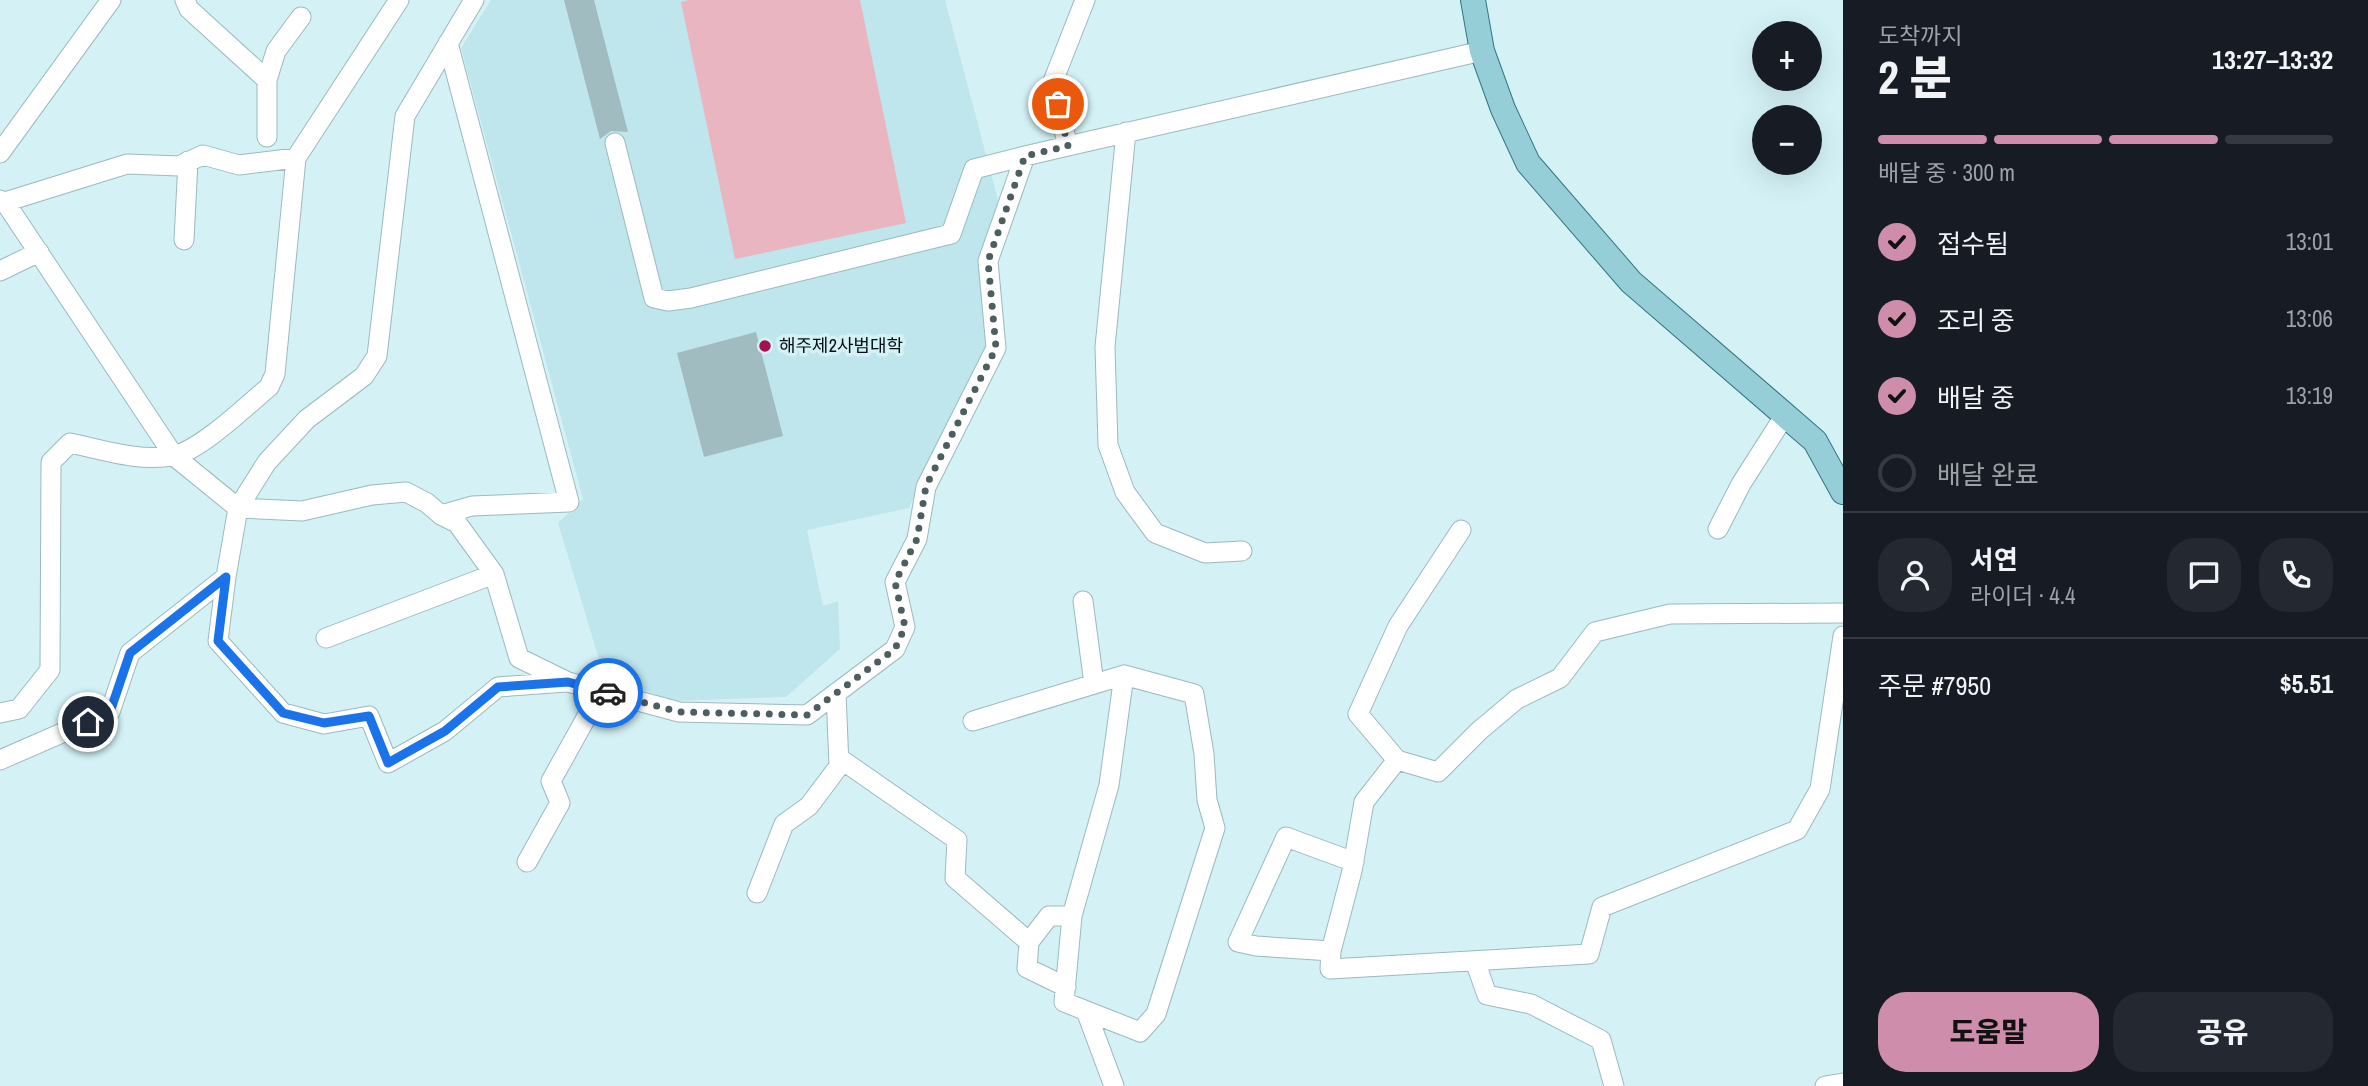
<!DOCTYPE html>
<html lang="ko">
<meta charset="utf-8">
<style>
:root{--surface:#171b24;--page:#242831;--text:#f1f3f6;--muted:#9ea1a6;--line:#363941;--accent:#ce8dab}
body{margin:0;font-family:"Archivo Narrow","Noto Sans KR",sans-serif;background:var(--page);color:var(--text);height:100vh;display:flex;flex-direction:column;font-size:26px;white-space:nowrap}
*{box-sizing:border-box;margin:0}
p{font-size:23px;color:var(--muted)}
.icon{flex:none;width:38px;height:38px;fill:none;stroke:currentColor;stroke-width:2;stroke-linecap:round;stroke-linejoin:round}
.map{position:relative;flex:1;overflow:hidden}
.sheet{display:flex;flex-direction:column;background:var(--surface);width:525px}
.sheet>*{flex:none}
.tools{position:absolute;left:1752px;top:21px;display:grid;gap:14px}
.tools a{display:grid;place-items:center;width:70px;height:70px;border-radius:50%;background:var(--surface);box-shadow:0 7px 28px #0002;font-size:35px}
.pin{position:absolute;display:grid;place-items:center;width:60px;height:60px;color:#fff;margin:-30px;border:4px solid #fff;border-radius:50%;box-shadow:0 2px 7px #0007}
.courier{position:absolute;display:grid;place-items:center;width:70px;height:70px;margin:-35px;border:5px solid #1a73e8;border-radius:50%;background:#fff;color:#222;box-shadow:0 2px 9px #0007}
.headline em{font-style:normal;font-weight:800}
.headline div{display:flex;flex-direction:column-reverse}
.headline{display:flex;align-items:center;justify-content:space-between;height:119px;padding:0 35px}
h1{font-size:46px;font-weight:800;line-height:52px}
.bar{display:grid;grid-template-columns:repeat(4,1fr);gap:10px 7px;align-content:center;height:84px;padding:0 35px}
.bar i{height:9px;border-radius:5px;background:var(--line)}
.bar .active{background:var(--accent)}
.bar p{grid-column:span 4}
.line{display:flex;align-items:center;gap:18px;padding:0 35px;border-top:2px solid var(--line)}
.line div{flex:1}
.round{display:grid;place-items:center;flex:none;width:74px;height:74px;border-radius:28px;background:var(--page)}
ol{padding:0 35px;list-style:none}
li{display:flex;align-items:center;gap:21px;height:77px}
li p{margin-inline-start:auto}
li .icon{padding:7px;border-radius:50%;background:var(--accent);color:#111;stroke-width:4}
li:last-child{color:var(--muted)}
li i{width:38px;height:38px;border:4px solid var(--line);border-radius:50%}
.button{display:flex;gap:14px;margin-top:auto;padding:14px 35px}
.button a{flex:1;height:80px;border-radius:28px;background:var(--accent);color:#111;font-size:28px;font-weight:800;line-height:80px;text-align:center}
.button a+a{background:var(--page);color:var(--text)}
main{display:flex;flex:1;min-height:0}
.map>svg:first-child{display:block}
</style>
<main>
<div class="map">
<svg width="1843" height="1086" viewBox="0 0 1843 1086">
<rect width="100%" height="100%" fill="#d4f2f6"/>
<path fill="#bee6ec" d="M491 0H945L998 200 982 258 989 341 933 453 909 508 807 530 823 606 838 601 840 649 786 697 675 701 604 676 558 523 583 499 461 48Z"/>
<path fill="#e8b5c1" d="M689 0H860L906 223 735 259 681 2Z"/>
<path fill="#a0bcc1" d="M564 0H594L628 132 611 131 600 139Z
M756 332 783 436 704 457 677 353Z"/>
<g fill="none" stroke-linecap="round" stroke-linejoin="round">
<g stroke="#9cb9bd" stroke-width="21">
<path id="minor" d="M185 0 189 9 267 80
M1126 132 1105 347 1108 445 1125 492 1155 533 1205 553 1242 551
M267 137V80L276 51 301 17
M615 143 654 298 668 301 691 298 951 234 974 169 1025 156
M1068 146 1482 51
M0 153 111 0
M0 200 5 202 174 456 238 508 302 511 372 495 406 492 427 503 441 515 457 523 494 574 519 658 568 682 679 712 807 715 895 649 905 627 895 582 917 539 926 487 996 348 988 261 1025 156 1068 146 1052 84 1085 0
M5 202 127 164 179 166 203 155 239 165 296 158
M184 240 188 161
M0 271 39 252
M441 515 472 506 569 502 448 43
M1718 529 1741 484 1785 415
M226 577 218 641 283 713 324 724 369 716 388 763 445 731 498 687 566 682
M1083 601 1094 684
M1843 613 1670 614 1595 632 1560 678 1517 699 1479 731 1438 772 1397 760 1364 802 1352 871 1331 951 1330 969 1589 954 1602 907 1797 830 1820 789 1843 636
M326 638 494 574
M0 713 19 709 50 670 51 462 70 443C103 450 139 462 173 456 201 450 246 406 269 387L275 374 296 158 399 0
M839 758 957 840 955 878 1029 942 1049 916H1072L1109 785 1124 675 973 721
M0 760 110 712 130 653 226 577 238 508 267 462 307 419 364 376 377 356 405 116 474 0
M1397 760 1358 714 1398 626 1461 530
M527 862 560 803 551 781 601 691
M757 893 784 824 809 806 839 766 836 693
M1072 916 1064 1002 1140 1032 1156 1014 1215 828 1207 800 1204 754 1194 694 1124 675
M1029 942 1027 968 1066 987
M1331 951 1256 946 1238 942 1286 837 1354 862
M1475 961 1487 995 1531 1004 1601 1040 1614 1086
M1086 1011 1114 1086
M1825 1086 1843 1083"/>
</g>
<g stroke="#357680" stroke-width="26">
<path id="major" d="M1473 0 1482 51 1503 109 1528 163 1631 282 1815 441 1843 492"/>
</g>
<use href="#minor" stroke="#fff" stroke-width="19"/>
<use href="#major" stroke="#95ced6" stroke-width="24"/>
</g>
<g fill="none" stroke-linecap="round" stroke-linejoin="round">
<path stroke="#4d5e61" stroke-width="7" stroke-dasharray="0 12.6" d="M608 693 679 712 807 715 895 649 905 627 895 582 917 539 926 486 996 348 988 261 1025 156 1068 146 1058 104"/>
<path stroke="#1a73e8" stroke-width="9" d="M88 722 110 712 130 653 226 577 218 641 283 713 324 723 369 716 388 763 445 731 498 687 568 682 608 693"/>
</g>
<circle fill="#a41150" stroke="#d4f2f6" stroke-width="2.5" cx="765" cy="346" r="7"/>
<g text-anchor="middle" stroke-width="7" stroke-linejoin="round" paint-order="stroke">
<g font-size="18" fill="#050f11" stroke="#d4f2f6" text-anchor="start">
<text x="779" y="352">해주제2사범대학</text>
</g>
</g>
</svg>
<div class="tools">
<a>+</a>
<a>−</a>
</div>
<div class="pin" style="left:1058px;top:104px;background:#ea580c"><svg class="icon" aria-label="bag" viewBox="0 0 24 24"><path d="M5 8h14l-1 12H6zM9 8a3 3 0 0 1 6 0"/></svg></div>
<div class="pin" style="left:88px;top:722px;background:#1f2937"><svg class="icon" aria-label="home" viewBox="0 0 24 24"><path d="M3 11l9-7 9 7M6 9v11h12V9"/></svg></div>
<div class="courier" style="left:608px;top:693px"><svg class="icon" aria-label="car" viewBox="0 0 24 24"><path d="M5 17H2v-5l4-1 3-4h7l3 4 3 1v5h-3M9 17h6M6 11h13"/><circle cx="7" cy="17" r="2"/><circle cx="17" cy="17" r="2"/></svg></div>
</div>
<section class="sheet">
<div class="headline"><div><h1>2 분</h1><p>도착까지</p></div><em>13:27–13:32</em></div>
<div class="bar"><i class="active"></i><i class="active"></i><i class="active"></i><i></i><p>배달 중 · 300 m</p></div>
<ol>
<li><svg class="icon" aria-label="check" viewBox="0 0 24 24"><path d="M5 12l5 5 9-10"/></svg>접수됨<p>13:01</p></li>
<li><svg class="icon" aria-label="check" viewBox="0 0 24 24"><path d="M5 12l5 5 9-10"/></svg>조리 중<p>13:06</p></li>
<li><svg class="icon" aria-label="check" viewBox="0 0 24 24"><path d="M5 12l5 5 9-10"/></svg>배달 중<p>13:19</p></li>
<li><i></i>배달 완료</li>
</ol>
<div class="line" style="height:126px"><a class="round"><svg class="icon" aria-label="person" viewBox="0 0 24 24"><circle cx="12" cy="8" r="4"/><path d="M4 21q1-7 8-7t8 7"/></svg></a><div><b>서연</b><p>라이더 · 4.4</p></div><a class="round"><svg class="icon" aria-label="chat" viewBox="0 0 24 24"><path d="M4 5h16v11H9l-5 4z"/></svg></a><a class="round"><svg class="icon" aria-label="phone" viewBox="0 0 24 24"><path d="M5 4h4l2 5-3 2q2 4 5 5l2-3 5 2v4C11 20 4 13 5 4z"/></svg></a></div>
<div class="line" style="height:91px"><div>주문 #7950</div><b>$5.51</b></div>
<div class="button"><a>도움말</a><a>공유</a></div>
</section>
</main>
